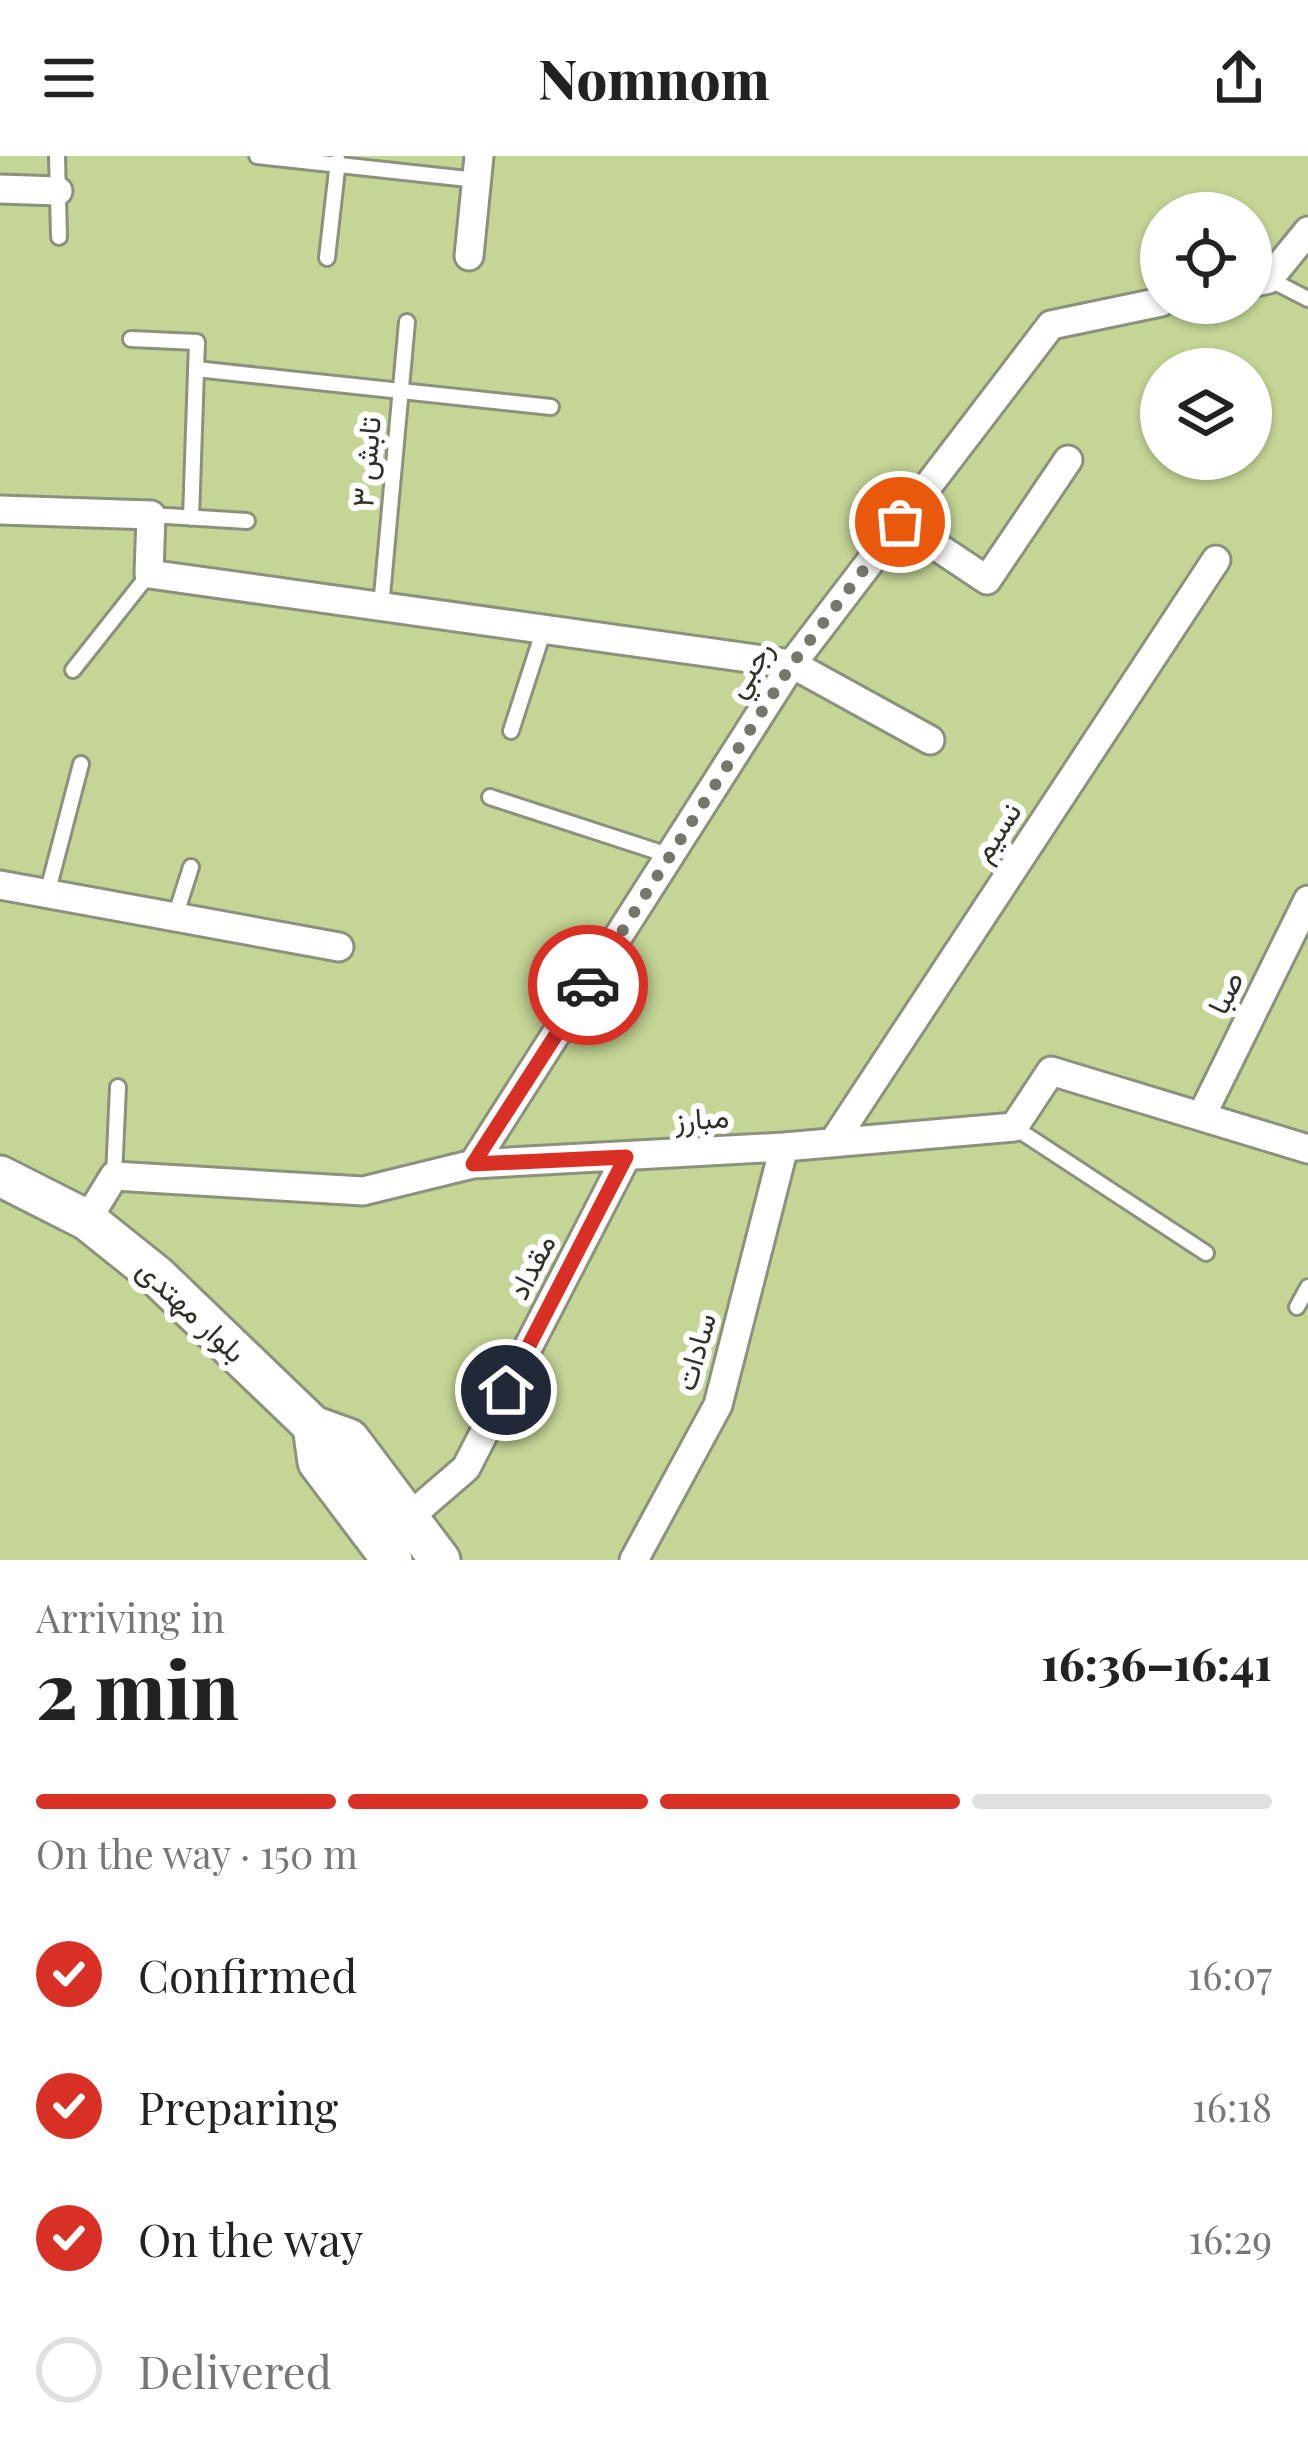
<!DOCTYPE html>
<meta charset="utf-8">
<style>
:root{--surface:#fff;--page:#f2f2f2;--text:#222;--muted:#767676;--line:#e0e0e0;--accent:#d93025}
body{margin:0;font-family:"Playfair Display",Vazirmatn,serif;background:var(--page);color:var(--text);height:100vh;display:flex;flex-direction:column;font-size:45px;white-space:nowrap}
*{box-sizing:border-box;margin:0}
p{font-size:39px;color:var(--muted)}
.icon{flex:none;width:66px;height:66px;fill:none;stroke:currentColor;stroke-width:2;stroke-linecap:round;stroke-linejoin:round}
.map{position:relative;height:1404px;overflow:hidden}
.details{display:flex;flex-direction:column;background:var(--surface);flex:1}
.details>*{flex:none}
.tools{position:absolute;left:1140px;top:36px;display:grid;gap:24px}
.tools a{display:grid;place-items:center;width:132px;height:132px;border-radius:50%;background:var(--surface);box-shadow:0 3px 9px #0004;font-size:60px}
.pin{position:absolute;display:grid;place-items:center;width:102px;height:102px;color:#fff;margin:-51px;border:6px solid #fff;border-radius:50%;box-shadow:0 3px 12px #0007}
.courier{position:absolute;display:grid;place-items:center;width:120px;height:120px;margin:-60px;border:9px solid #d93025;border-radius:50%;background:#fff;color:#222;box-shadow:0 3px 15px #0007}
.overview em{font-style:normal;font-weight:800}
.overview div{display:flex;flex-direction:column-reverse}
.overview{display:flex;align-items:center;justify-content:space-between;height:204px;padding:0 36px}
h1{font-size:78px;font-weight:800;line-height:90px}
.bar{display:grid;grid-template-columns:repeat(4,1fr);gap:18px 12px;align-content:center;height:144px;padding:0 36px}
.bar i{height:15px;border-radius:9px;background:var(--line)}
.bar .current{background:var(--accent)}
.bar p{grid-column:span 4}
ol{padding:0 36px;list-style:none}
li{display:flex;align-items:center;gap:36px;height:132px}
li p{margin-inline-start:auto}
li .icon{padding:12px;border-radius:50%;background:var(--accent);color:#fff;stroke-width:4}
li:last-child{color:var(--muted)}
li i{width:66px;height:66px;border:6px solid var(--line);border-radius:50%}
header{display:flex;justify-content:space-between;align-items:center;height:156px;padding:0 36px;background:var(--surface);font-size:54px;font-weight:800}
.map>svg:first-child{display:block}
</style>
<header><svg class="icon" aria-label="menu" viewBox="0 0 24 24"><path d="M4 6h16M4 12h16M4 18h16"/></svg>Nomnom<svg class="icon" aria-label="share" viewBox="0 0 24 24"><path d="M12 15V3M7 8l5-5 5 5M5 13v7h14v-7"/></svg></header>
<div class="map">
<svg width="1308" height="1404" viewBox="0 0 1308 1404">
<rect width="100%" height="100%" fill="#f4fbe4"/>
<path fill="#c4d595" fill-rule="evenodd" d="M0 0H1308V1404H0ZM1161 57H1251V147H1161ZM1161 213H1251V303H1161Z"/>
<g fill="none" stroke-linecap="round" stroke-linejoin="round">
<g stroke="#8b917d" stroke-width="20">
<path id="lane" d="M57 0 59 81
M257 0 477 24
M327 102 338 5
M1269 123 1308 143
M131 183 197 186 191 362
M196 213 551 251
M151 359 247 365
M381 451 407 166
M73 514 149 418
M511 575 544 473
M490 641 671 700
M47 738 81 608
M175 761 191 711
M1014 971 1206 1097
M114 1020 118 931
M1297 1151 1308 1131"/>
</g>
<g stroke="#8b917d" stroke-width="33">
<path id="street" d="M0 33 58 35
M469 100 479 0
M1251 127 1269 123 1308 75
M0 354 151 359 149 418 792 508 930 584
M900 366 987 424 1068 304
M0 729 339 791
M1202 959 1308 744
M834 985 1216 404
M473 1008 792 508 1051 169 1161 146
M87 1064 114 1020 363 1035 473 1008 784 991 1014 971 1051 915 1308 993
M408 1362 466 1312 626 1001
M634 1404 718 1249 784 991"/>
</g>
<g stroke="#8b917d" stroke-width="45">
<path id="secondary" d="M0 1020 87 1064 157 1120 313 1270 349 1283 440 1404
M313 1270 318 1306 392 1404"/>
</g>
<use href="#lane" stroke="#fff" stroke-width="14"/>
<use href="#street" stroke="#fff" stroke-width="27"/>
<use href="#secondary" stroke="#fff" stroke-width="39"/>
</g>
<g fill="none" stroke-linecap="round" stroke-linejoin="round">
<path stroke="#74786a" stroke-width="12" stroke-dasharray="0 21.6" d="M588 829 792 508 900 366"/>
<path stroke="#d93025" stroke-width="15" d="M506 1234 626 1001 473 1008 588 829"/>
</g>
<g text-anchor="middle" stroke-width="12" stroke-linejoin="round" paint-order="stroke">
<g font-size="30" fill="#2f3229" stroke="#fff">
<text transform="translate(367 306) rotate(-85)" y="10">تابش ۳</text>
<text transform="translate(750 513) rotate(-57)" y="10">رجبي</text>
<text transform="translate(997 676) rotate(-57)" y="10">نسيم</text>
<text transform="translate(1226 837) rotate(-64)" y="10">صبا</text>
<text transform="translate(702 963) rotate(-4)" y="10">مبارز</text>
<text transform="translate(532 1111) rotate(-63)" y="10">مقداد</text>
<text transform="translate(191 1155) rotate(43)" y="10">بلوار مهتدی</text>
<text transform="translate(696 1196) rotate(-74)" y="10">سادات</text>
</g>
</g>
</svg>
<div class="tools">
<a><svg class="icon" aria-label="locate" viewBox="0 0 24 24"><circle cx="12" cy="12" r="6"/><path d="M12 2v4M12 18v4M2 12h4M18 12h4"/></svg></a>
<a><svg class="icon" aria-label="layers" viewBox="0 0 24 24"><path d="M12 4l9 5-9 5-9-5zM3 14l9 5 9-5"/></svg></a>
</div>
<div class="pin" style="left:900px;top:366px;background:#ea580c"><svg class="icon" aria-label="bag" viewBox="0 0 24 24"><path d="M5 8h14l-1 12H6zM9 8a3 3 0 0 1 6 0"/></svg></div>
<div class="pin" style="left:506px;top:1234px;background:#1f2937"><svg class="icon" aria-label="home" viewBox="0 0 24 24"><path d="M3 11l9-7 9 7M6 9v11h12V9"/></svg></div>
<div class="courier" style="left:588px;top:829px"><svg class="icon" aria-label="car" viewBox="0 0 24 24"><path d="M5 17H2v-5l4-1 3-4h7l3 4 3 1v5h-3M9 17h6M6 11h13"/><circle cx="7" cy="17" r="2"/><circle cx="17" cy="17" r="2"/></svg></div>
</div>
<section class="details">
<div class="overview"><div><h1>2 min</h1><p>Arriving in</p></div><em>16:36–16:41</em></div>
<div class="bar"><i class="current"></i><i class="current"></i><i class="current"></i><i></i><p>On the way · 150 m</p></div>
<ol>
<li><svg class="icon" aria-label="check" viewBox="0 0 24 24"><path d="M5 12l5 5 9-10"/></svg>Confirmed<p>16:07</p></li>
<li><svg class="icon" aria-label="check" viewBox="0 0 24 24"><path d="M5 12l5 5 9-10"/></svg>Preparing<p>16:18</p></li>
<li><svg class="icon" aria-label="check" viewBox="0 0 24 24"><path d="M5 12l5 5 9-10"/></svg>On the way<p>16:29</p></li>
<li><i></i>Delivered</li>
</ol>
</section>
